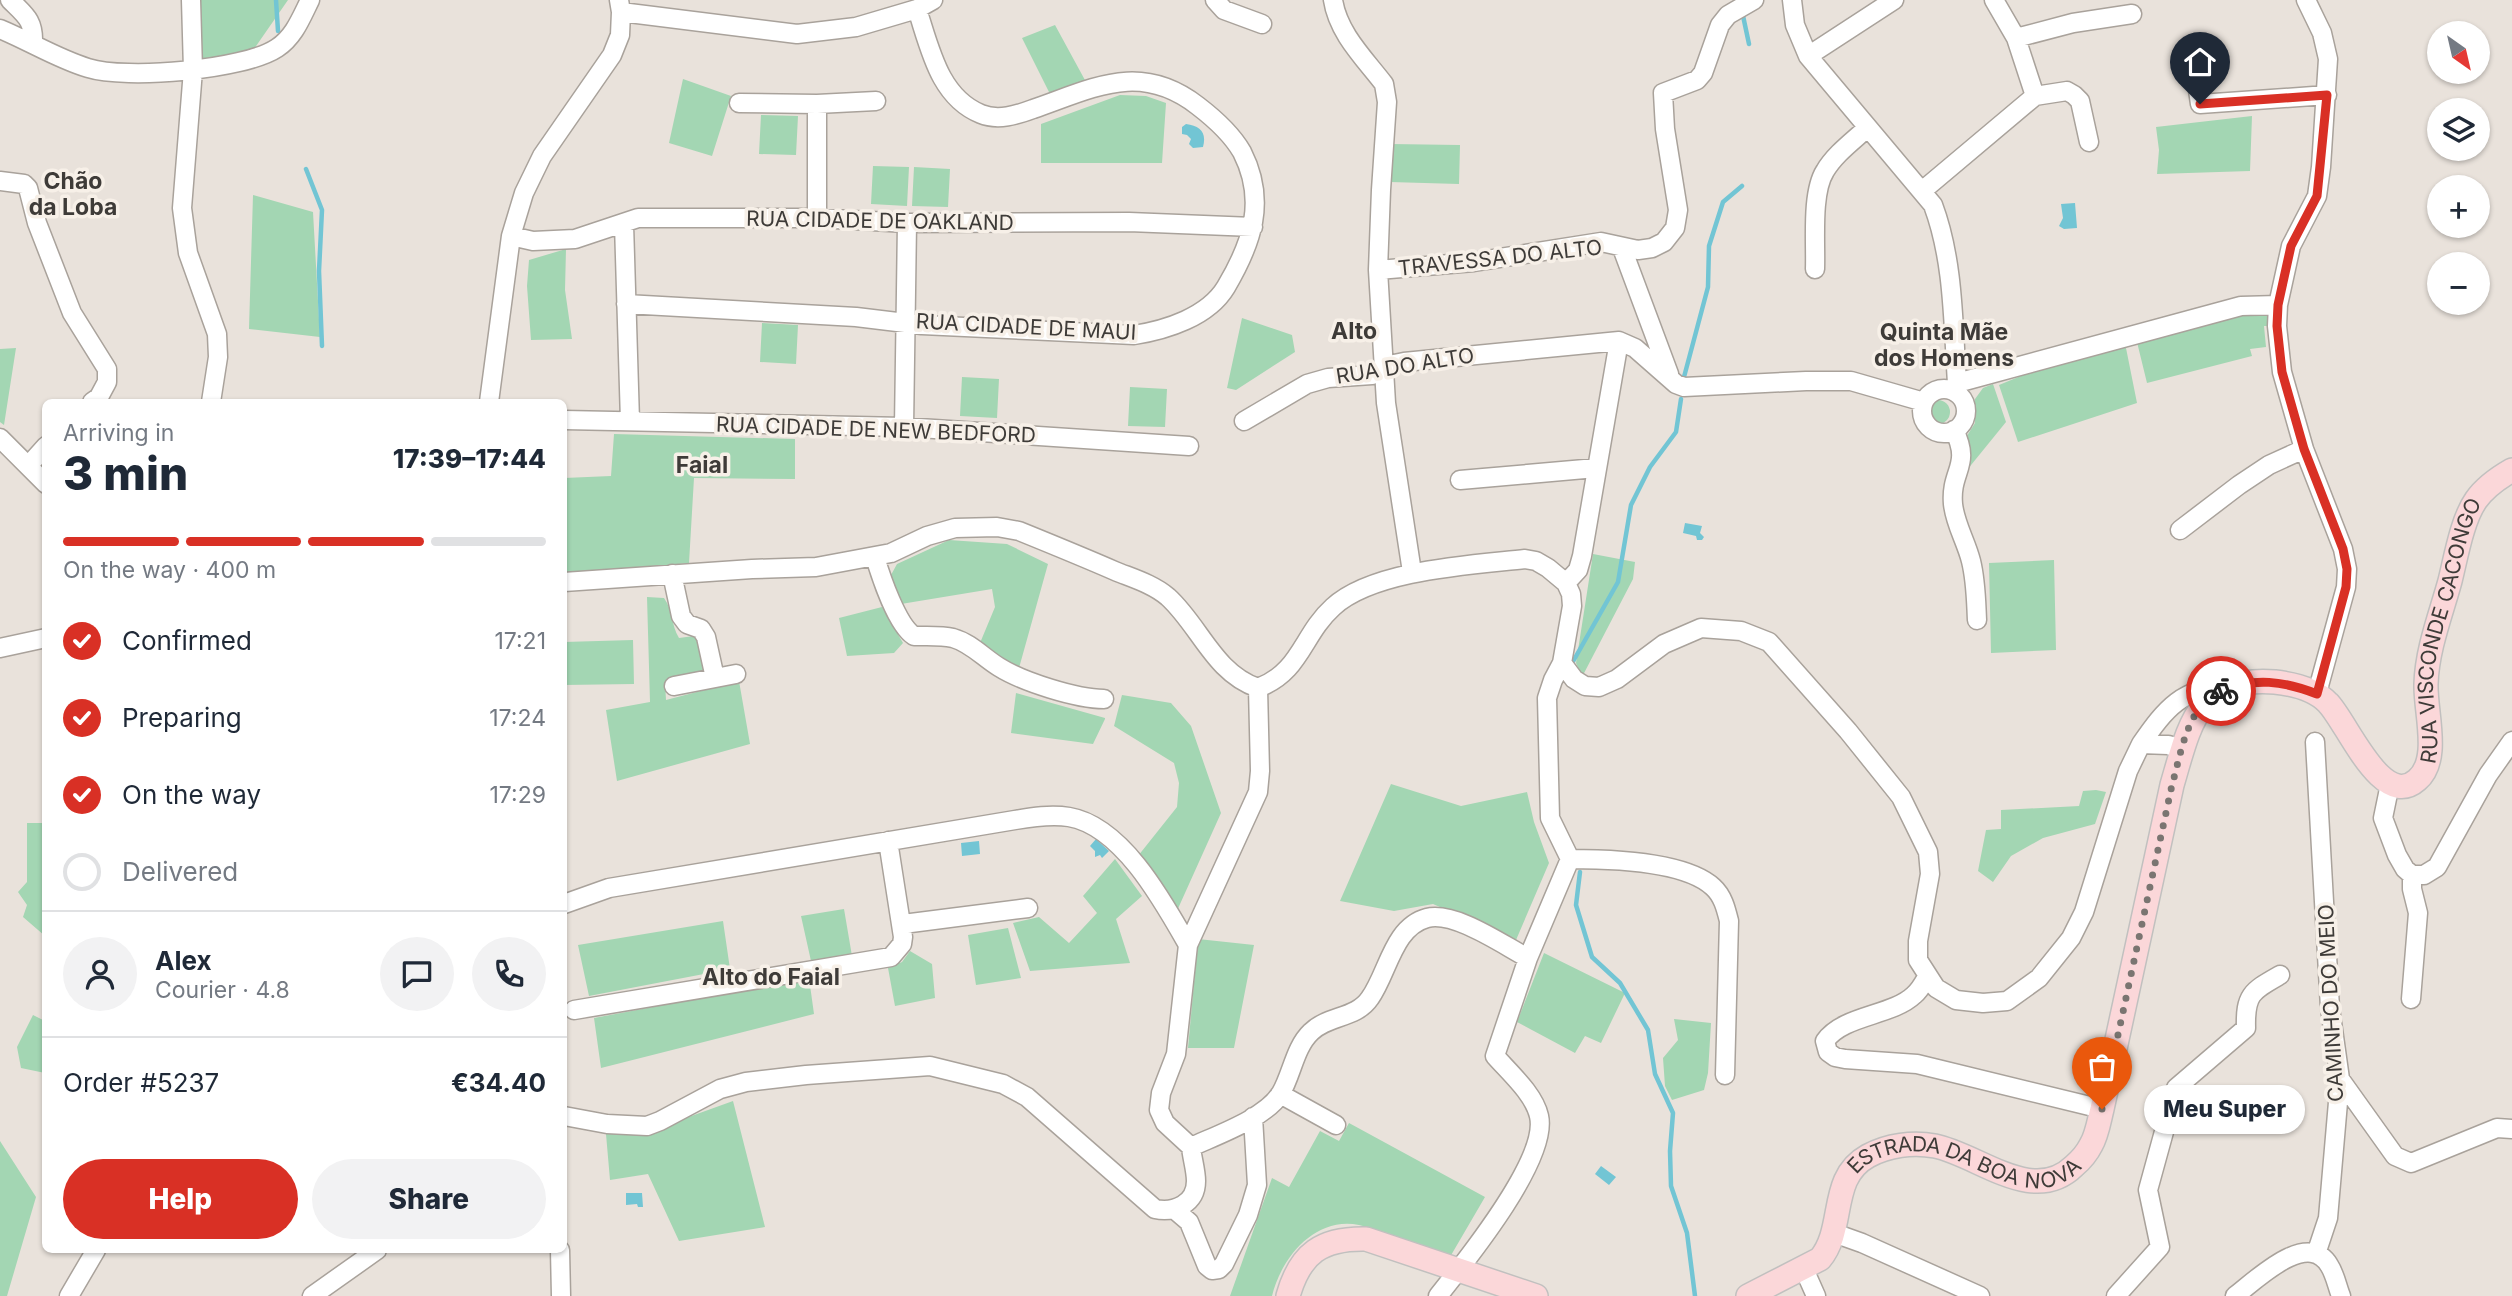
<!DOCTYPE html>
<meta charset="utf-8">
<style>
:root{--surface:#fff;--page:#f2f2f3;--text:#1f2937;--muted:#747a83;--line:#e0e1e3;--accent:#d93025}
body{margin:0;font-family:Inter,sans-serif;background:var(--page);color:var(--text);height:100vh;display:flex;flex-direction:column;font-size:26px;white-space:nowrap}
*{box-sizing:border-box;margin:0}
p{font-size:23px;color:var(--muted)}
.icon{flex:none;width:38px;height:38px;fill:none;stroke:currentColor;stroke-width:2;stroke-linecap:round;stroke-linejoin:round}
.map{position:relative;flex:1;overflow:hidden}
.side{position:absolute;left:42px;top:399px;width:525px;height:854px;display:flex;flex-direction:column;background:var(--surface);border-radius:10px;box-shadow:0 2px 5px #0004}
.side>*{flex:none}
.needle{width:46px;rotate:146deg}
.fabs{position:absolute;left:2427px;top:21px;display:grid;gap:14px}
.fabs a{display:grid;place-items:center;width:63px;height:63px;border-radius:50%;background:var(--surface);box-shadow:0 2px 5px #0004;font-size:35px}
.pin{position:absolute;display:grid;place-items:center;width:60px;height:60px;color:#fff;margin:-72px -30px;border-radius:50% 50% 50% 0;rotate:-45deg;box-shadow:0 0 7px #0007}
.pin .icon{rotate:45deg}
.courier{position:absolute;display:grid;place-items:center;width:70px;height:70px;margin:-35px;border:5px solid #d93025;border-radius:50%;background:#fff;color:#222;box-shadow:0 2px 9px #0007}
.bubble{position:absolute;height:49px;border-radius:24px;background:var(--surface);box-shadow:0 2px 5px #0004;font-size:23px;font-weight:800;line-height:49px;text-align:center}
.head em{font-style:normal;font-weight:800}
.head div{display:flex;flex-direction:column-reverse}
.head{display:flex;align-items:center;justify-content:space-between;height:119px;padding:0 21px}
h1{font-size:46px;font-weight:800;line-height:52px}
.bar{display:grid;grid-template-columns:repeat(4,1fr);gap:10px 7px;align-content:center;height:84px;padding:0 21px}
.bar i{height:9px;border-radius:5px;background:var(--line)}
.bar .on{background:var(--accent)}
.bar p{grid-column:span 4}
.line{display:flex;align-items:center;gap:18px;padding:0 21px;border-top:2px solid var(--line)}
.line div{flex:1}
.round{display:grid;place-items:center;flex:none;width:74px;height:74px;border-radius:37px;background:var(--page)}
ol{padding:0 21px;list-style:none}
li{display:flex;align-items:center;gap:21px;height:77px}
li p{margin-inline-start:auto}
li .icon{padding:7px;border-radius:50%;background:var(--accent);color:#fff;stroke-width:4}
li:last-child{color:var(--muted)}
li i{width:38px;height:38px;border:4px solid var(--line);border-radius:50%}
.cta{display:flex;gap:14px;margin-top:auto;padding:14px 21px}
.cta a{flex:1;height:80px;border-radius:42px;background:var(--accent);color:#fff;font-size:28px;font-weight:800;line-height:80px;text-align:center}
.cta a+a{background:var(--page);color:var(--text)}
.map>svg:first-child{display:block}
</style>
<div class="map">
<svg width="2512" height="1296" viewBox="0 0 2512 1296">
<rect width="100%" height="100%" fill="#e9e2db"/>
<path fill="#a3d6b3" d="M194 0H288L254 49 196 62Z
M1055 25 1086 82 1050 94 1022 38Z
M683 79 731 96 712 156 669 143Z
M1120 95 1146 96 1166 103 1162 163H1041V124Z
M761 115 798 116 796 155 759 154Z
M2252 116 2250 171 2157 174 2159 150 2156 127Z
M1390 144 1460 145 1459 184 1390 182Z
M873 166 909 167 907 206 871 204Z
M914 167 950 169 948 207 912 206Z
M253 195 313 212 320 337 249 329Z
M566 249 565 290 572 339 531 340 527 286 529 260Z
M2269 309 2274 326H2264L2266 347 2250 349 2252 356 2147 383 2136 338Z
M1242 318 1292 335 1295 352 1236 390 1227 388Z
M762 323 798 325 796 364 760 362Z
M2125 343 2137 403 2018 442 1999 385 2033 371Z
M16 348 4 425 0 422V349Z
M962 377 999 379 997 418 960 416Z
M1993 384 2006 422 1967 470 1965 439 1975 423V399L1983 388Z
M1130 387 1167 389 1165 427 1128 426Z
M1926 412a12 12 0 1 1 24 0a12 12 0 1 1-24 0Z
M614 434 795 439V479L694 478 689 563 564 575V478L611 476Z
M949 540 1007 544 1048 564 1019 668 980 643 995 607 992 589 901 604 891 575 897 564Z
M1593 554 1635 562 1633 579 1582 677 1576 663Z
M2054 560 2056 650 1991 653 1989 563Z
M647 597 664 598C673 610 671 625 679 638L694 636 699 638 704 671 665 682 666 700 739 681 750 744 617 781 606 710 650 702Z
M882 607 903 643 894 653 847 656 839 618Z
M633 640 634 684 564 685V642Z
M1016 693 1105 718V719L1093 744 1011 733Z
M1122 695 1171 703 1191 726 1221 813 1176 913 1138 856 1177 807 1179 783 1174 763 1114 726Z
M1391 784 1461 806 1527 792 1534 822 1549 863 1516 940 1433 904 1394 911 1340 901Z
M2096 790 2106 792 2095 824 2043 838 2011 856 1993 882 1978 871 1986 830 2001 829V810L2079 806 2083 791Z
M27 823H45V936L23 917 27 905 18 892 27 882Z
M1115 859 1142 896 1116 919 1130 963 1030 971 1013 923 1039 917 1069 943 1097 913 1083 896Z
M844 909 852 956 811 961 801 916Z
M723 921 730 969 589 996 578 945Z
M1008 928 1021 978 976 985 968 935Z
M1198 939 1254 945 1234 1048H1188Z
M910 951 932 964 935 998 895 1006 888 968 902 962Z
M1544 953 1625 993 1601 1043 1585 1036 1575 1053 1517 1022Z
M809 978 814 1014 601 1068 594 1018Z
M33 1015 45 1021V1073L21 1068 17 1047Z
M1674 1019 1711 1023 1708 1073 1704 1090 1672 1100 1665 1086 1663 1058 1678 1040Z
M733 1101 765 1227 679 1241 648 1174 610 1180 606 1134 672 1123Z
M1349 1123 1485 1197 1450 1257C1421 1247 1390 1232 1359 1225 1315 1216 1281 1258 1272 1296H1230L1272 1178 1289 1187 1320 1131 1339 1141Z
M0 1141 36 1197 7 1296H0Z"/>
<path fill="#72c5d4" d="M1186 124C1200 126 1207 132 1203 147L1193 148 1189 144 1191 139 1187 135 1182 134V127Z
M2075 203 2077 228 2064 229 2059 226 2063 218 2061 204Z
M1685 523 1702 526 1700 533 1704 537 1702 540H1697L1696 536 1683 533Z
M1096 839 1109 851 1102 858 1100 855 1095 857V851L1090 846Z
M979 841 980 854 962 856 961 843Z
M1601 1166 1616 1177 1609 1185 1595 1174Z
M626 1193H642L643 1207H638L637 1204 626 1205Z"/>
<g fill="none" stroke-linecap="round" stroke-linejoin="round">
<path stroke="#72c5d4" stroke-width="4.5" d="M276 0 278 31
M1742 11 1749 44
M306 169 322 210 319 271 322 346
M1684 377 1708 287 1709 246 1723 202 1742 186
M1571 665 1618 582 1631 505 1650 467 1676 432 1681 399
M1580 872 1576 905 1592 957 1620 983 1648 1030 1655 1074 1673 1113 1670 1151 1671 1186 1687 1233 1695 1296"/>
<g stroke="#a9a29b" stroke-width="21">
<path id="minor" d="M10 0C25 15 34 20 33 43
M191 0 193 70 182 208 188 253 217 334 218 357 211 402
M1215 0 1224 10 1262 24
M1333 0C1338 33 1364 58 1384 84L1387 102 1381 190 1378 270 1386 403 1412 572
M1792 0 1795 25 1808 56 1933 205C1954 261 1953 324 1957 383L1954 391
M1994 0 2016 38 2035 96
M2306 0 2322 33 2328 59 2321 167 2317 196 2291 246 2278 305 2277 326 2282 372 2304 449 2343 549 2347 569 2346 587 2317 693
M621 12 797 34 856 27 917 9 933 0
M0 29C29 41 58 59 88 68 126 80 244 70 277 48 294 37 301 18 310 0
M2016 38 2073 23 2132 14
M1808 56 1894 0
M2195 69 2200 104 2327 95
M739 103 817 104V218
M817 104 876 101
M0 181 24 184 28 188 37 223 72 313 107 369V382L99 397 92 402
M1922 191 2035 96 2067 91 2074 95 2080 101 2089 142
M624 224 630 421
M511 236 533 241 575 239 638 218H817L907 223 1129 222 1253 227
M1622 248 1669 374
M1815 269C1816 243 1811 193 1825 171 1835 154 1853 141 1867 128
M1378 270 1474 262 1601 242 1638 250 1652 248 1664 242 1675 228 1678 210 1665 129 1663 93 1697 80 1703 73 1720 25 1728 15 1754 0
M626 304 856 317 922 325 1134 335C1166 330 1208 317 1226 287 1252 243 1267 201 1242 152 1231 133 1215 119 1198 106 1140 61 1094 88 1033 109 1017 115 998 121 981 114 939 97 930 48 917 9
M1957 383 2241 306 2278 305
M1922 411a22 22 0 1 1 44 0a22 22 0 1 1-44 0Z
M489 402 511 236 524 193 542 156 612 55 620 35 621 12 619 0
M564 420 904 427 1189 446
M1244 421 1307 384 1328 378 1372 375 1394 364 1404 362 1619 341 1635 348 1676 384 1684 387 1806 381H1851L1924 402
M904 427 907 223
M1954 430C1972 466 1950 470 1953 504 1955 524 1966 541 1971 561 1976 581 1976 600 1977 620
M0 438 46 484
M28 466 46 446
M1460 480 1596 468
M2180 530 2239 485 2269 465 2304 449
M875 557C881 577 897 625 914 636 927 636 941 635 953 638 971 643 984 658 999 667 1023 682 1077 699 1104 699
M672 574 681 616 687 624 701 629 706 637 715 678
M564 582 752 569 816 567 891 553 927 536 955 528 997 527 1019 531C1051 544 1083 557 1115 571 1132 578 1153 584 1168 597 1200 626 1214 673 1258 688 1301 672 1302 635 1333 607 1373 570 1471 565 1525 559L1536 561 1548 568 1566 583 1571 594 1572 606 1562 663 1553 680 1547 698 1550 818 1570 859 1528 958 1495 1056C1510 1073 1534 1094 1539 1116 1549 1159 1465 1262 1438 1296
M1566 583 1578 570 1582 556 1619 341
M0 648 46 638
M1562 663 1574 679 1585 686 1599 687 1617 679 1664 644 1701 628 1741 631 1769 642 1848 731 1901 797 1928 852 1930 874 1918 941V960L1936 988 1956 1000 1983 1003 2007 1001 2039 978 2071 938 2084 912 2128 771 2141 744 2168 745 2183 749
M674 686 736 674
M2315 742 2330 1008 2340 1079 2328 1218 2316 1254
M2141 744C2166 708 2182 688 2229 685
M2390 784 2383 818 2397 855 2405 869 2412 875H2424L2437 867 2488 775 2512 741
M1570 859C1607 859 1685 861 1713 887 1723 896 1726 909 1729 921L1725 1075
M564 904 609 888 1015 820C1032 817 1051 814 1069 817 1122 826 1163 901 1188 945
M903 924 1028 908
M1927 977C1923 984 1920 990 1914 995 1892 1016 1843 1015 1825 1041L1828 1052 1835 1057 1845 1059 1917 1064 2102 1109
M2411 999 2418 913 2412 889V875
M574 1010 891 957 902 944 903 937 888 841
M2340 1079 2395 1156 2411 1163 2497 1128 2512 1129
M1280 1094 1336 1125
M564 1116 607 1124 647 1126 660 1121 720 1089 746 1082 806 1075 930 1066 1003 1084 1027 1097 1155 1209C1174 1213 1196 1204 1196 1181 1196 1170 1192 1158 1191 1147
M1191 1147 1165 1123 1159 1110 1161 1093 1176 1054 1188 945 1258 792 1260 771 1258 688
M1191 1147C1217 1135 1266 1118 1281 1093 1292 1074 1295 1047 1311 1032 1328 1015 1356 1019 1370 998 1388 973 1393 927 1427 918 1455 911 1503 945 1528 958
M1175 1210 1189 1222 1207 1266 1212 1270 1219 1269 1224 1264 1248 1215 1257 1185 1253 1117
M1834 1233 1862 1243 1980 1296
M560 1250 561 1296
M1804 1269 1816 1296
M69 1296 96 1250
M312 1296 377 1250
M2116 1296 2160 1247 2148 1190 2176 1088 2246 1028C2245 994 2252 991 2280 975
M2235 1296C2255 1281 2307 1229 2329 1265 2335 1274 2337 1286 2341 1296"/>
</g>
<g stroke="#c1c0bf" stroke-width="26">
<g id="major">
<path d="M1288 1296C1300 1253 1322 1238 1366 1239L1536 1296"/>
<path id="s1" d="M1748 1296 1820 1259C1846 1228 1828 1178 1868 1156 1888 1145 1913 1142 1935 1146 1979 1155 2033 1206 2074 1166 2081 1160 2087 1153 2091 1145 2097 1135 2099 1121 2102 1109L2172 785C2190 724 2197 676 2275 682 2293 684 2315 689 2328 703 2347 722 2382 811 2417 780 2441 760 2425 712 2426 684 2427 649 2441 614 2450 581 2456 557 2462 520 2476 500 2485 487 2498 478 2512 470"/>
</g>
</g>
<use href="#minor" stroke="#fff" stroke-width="18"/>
<use href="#major" stroke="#fbd7d9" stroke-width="23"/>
</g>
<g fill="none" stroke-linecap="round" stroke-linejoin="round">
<path stroke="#7a7571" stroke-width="7" stroke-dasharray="0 12.6" d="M2102 1109 2172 785C2181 754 2187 705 2221 691"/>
<path stroke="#d93025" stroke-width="9" d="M2200 104 2327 95 2317 196 2291 246 2278 305 2277 326 2282 372 2304 449 2343 549 2347 569 2346 587 2317 694C2284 681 2254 677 2221 691"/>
</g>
<g text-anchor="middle" stroke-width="7" stroke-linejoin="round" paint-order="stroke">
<g font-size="21" fill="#3e3b38" stroke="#f7f0e8">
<text transform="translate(880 221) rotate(1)" y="7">RUA CIDADE DE OAKLAND</text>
<text transform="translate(1500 258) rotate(-6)" y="7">TRAVESSA DO ALTO</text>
<text transform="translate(1026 327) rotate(3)" y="7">RUA CIDADE DE MAUI</text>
<text transform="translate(1405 366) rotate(-9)" y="7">RUA DO ALTO</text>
<text transform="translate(876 430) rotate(2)" y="7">RUA CIDADE DE NEW BEDFORD</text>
<text dy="7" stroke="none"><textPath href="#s1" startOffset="1323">RUA VISCONDE CACONGO</textPath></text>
<text transform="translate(2331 1003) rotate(-93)" y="7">CAMINHO DO MEIO</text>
<text dy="7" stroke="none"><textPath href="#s1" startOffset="299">ESTRADA DA BOA NOVA</textPath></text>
</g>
<g font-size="23" font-weight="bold" fill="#3e3b38" stroke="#f7f0e8">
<text x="73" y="189">Chão<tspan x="73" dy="26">da Loba</tspan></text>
<text x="1354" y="339">Alto</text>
<text x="1944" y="340">Quinta Mãe<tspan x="1944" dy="26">dos Homens</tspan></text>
<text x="702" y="473">Faial</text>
<text x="771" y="985">Alto do Faial</text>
</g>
</g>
</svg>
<div class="fabs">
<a><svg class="needle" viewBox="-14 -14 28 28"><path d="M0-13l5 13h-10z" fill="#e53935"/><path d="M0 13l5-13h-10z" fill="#747a83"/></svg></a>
<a><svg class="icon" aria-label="layers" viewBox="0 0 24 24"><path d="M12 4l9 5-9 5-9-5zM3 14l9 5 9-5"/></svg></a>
<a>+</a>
<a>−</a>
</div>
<div class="pin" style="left:2102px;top:1109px;background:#ea580c"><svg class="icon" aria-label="bag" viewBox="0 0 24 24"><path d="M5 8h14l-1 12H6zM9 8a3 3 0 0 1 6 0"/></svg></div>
<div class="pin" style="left:2200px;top:104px;background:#1f2937"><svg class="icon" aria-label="home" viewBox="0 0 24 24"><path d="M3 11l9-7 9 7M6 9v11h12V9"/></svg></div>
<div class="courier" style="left:2221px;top:691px"><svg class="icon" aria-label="bike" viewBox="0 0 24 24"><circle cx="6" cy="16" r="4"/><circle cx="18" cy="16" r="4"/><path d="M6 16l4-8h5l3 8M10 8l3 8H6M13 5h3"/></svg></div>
<div class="bubble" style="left:2144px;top:1085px;width:161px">Meu Super</div>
<section class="side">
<div class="head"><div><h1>3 min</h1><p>Arriving in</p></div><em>17:39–17:44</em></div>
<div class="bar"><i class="on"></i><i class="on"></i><i class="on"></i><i></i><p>On the way · 400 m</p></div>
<ol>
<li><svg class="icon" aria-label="check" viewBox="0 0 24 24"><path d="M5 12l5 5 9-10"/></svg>Confirmed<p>17:21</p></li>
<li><svg class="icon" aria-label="check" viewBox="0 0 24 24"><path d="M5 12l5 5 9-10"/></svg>Preparing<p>17:24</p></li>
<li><svg class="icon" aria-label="check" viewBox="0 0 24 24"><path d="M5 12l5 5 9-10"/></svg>On the way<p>17:29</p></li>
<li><i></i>Delivered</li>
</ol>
<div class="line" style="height:126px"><a class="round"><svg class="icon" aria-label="person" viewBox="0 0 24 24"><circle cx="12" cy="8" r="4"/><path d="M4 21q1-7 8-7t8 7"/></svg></a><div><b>Alex</b><p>Courier · 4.8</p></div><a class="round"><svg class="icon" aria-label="chat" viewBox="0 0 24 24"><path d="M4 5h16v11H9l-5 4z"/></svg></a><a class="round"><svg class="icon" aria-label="phone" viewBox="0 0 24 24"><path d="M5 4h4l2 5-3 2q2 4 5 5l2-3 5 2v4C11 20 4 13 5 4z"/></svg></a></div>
<div class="line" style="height:91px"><div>Order #5237</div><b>€34.40</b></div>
<div class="cta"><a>Help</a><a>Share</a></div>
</section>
</div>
